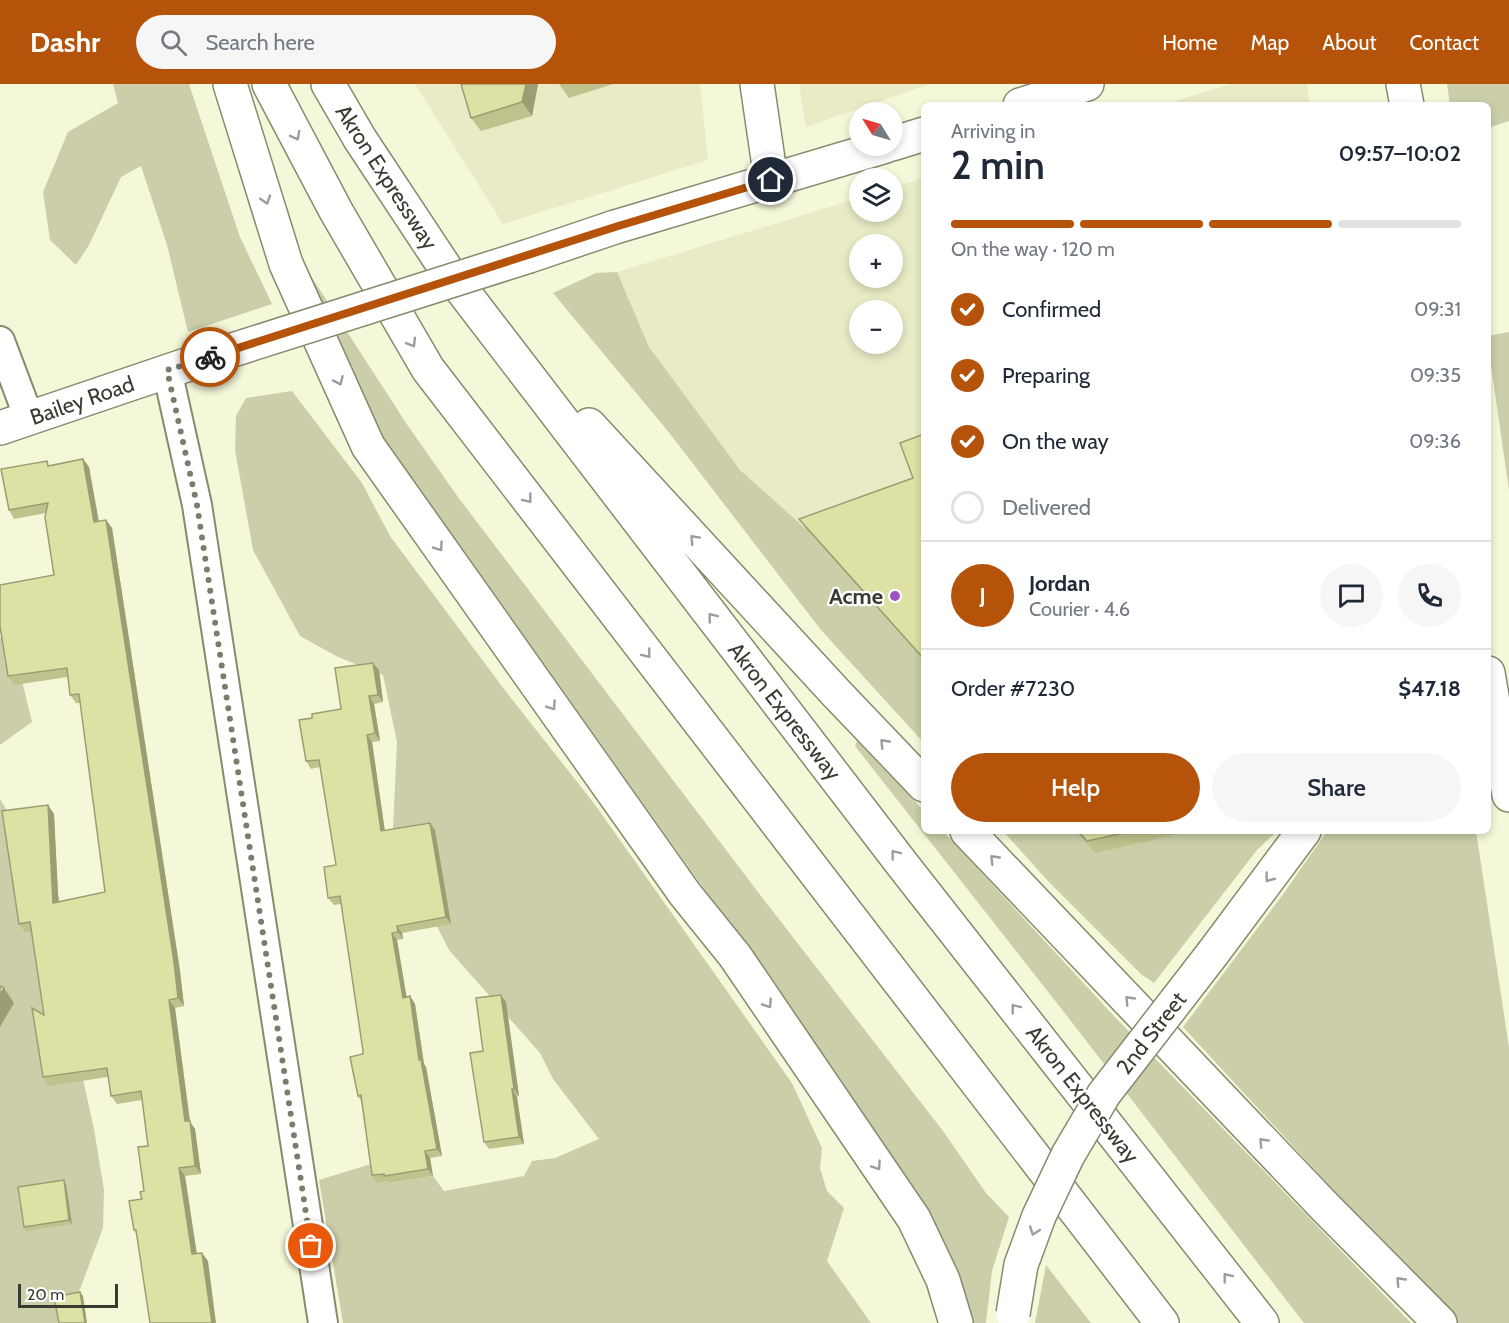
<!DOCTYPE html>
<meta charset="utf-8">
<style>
:root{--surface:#fff;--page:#f6f6f7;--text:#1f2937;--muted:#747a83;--line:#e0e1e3;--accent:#b45309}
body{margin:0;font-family:Cabin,sans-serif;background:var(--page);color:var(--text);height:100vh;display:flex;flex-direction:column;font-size:22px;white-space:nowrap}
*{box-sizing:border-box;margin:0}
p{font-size:20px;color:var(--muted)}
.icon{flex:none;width:33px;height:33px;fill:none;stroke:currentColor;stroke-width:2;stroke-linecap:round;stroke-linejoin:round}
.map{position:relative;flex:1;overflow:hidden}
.side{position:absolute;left:921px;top:18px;width:570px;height:732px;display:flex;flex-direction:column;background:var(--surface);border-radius:9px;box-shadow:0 3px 9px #0003}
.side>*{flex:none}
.needle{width:39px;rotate:307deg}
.controls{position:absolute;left:849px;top:18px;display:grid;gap:12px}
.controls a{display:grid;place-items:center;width:54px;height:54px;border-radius:50%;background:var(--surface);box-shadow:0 3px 9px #0003;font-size:30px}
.scale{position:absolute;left:18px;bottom:15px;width:100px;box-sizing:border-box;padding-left:6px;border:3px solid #3a3b30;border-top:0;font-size:16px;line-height:21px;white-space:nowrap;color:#3a3b30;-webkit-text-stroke:4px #fff;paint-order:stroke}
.pin{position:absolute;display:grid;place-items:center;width:51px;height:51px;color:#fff;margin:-26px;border:3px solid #fff;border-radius:50%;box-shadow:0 2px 6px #0007}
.courier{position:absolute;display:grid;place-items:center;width:60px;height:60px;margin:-30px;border:4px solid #b45309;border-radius:50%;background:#fff;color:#222;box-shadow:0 2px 8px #0007}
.overview em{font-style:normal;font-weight:600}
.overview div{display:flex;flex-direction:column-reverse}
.overview{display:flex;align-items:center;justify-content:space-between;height:102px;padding:0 30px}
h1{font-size:39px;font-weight:600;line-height:45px}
.bar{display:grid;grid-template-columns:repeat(4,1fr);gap:9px 6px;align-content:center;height:72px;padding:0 30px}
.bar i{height:8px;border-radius:4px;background:var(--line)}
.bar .on{background:var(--accent)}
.bar p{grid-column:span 4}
.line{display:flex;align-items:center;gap:15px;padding:0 30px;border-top:2px solid var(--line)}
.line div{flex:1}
.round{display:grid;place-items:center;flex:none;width:63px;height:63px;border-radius:32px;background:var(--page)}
ol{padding:0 30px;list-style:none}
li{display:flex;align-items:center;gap:18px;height:66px}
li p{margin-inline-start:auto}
li .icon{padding:6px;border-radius:50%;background:var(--accent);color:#fff;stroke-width:4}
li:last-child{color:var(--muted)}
li i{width:33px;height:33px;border:3px solid var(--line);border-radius:50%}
.primary-button{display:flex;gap:12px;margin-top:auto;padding:12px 30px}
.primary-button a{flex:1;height:69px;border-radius:36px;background:var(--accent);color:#fff;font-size:24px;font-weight:600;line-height:69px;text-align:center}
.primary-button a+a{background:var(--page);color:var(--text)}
header{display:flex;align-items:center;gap:36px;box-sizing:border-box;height:84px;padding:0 30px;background:var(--accent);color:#fff}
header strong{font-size:28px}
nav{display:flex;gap:33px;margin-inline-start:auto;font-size:21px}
.search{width:420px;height:54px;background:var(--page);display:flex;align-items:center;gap:15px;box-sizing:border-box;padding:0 21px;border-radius:33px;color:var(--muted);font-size:22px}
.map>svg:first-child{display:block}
</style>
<header>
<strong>Dashr</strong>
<div class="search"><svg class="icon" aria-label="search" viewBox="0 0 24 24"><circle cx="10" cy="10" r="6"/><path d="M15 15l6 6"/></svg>Search here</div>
<nav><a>Home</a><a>Map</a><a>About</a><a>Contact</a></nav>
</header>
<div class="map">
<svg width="1509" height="1239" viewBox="0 0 1509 1239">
<rect width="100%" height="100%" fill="#f5f7d9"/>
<path fill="#e9ebc6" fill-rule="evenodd" d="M415 0H700L708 76 503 140Z
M799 0H930L806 43Z
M1231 0H1307L1310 21H1162Z
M924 94V597L629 258 617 188 859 114 860 128H892L893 104ZM860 160H892V194H860ZM860 226H892V260H860Z"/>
<path fill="#cbcea9" d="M113 0H189L240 153 272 220 188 248 167 161 141 82 121 93 89 161 76 181 50 156 43 108 68 48 118 19Z
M1447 0H1509V37L1488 44V21H1450Z
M299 179 307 186 408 342 458 413 761 812 943 1047 986 1109 1009 1133 992 1187 986 1239H966L774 903 367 332Z
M617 188 649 263 740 386 807 446 924 577V659L821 546 667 346 553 209 596 189Z
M1509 248V406L1488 261V252Z
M292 307 362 399 390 452 507 609 593 718 792 999 822 1064 820 1084 827 1107 844 1124 827 1177 871 1239H343L319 1096 374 1079 390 1099 433 1092 444 1107 524 1092 532 1077 555 1074 599 1055 553 995 540 969 449 866 422 813 393 744 397 658 383 591 338 573 300 552 253 466 235 366 236 332 246 314Z
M0 553 13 560 32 638 0 661Z
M857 657 924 727V747H943L1113 931 1411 1239H1304L1067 932 855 662Z
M0 715 59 813 82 991 94 1045 104 1106 103 1144 72 1226 69 1239H0Z
M1003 747H1277L1257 766 1154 899 1141 890 1047 796Z
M1327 747H1476L1509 963V1239H1456L1183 943 1284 809Z
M1046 1181 1091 1239H1035Z"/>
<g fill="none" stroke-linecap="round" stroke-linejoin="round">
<g stroke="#888a6f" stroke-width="32">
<path id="minor" d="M0 257 29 334
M167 286 197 421 323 1239"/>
</g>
<g stroke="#888a6f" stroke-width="36">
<path id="tertiary" d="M757 0 771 96
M1020 21 1087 0
M892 60 924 50
M529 172 615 143 886 62
M0 344 198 277"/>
</g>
<g stroke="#888a6f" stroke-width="36">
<path id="primary" d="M1403 0 1407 21
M1488 589 1509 711
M1213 869 1304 747"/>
</g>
<g stroke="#888a6f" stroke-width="36">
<path id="motorway" d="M230 0 286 180 368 362 685 810 735 872 914 1135 943 1196 956 1239
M269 0 336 127 428 285 1162 1239
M328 0 360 55 446 185 902 780 1262 1239
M589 341 837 610 924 701
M967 747 1325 1123 1440 1239"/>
</g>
<use href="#minor" stroke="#fff" stroke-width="28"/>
<use href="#tertiary" stroke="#fff" stroke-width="33"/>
<use href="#primary" stroke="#fff" stroke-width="33"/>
<use href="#motorway" stroke="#fff" stroke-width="33"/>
<g stroke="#888a6f" stroke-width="36" stroke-linecap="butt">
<path id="tertiary-bridge" d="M198 277 529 172"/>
</g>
<g stroke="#888a6f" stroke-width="36" stroke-linecap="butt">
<path id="primary-bridge" d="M1013 1230 1021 1181 1039 1132 1068 1071 1104 1010 1213 869"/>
</g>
<use href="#tertiary-bridge" stroke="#fff" stroke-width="33"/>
<use href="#primary-bridge" stroke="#fff" stroke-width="33"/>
</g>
<path fill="#bfc28d" d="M538 0 532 32 481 47 471 34Z
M559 0H613L569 14Z
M924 350V577L807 446 799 435 913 394Z
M83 375 89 383 99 437 106 436 112 444 180 887 184 922 175 924 190 1038 195 1045 201 1090 185 1092 197 1170 208 1177 136 1150 134 1146 144 1107 148 1062 142 1016 117 1020 111 1012 108 993 48 1002 43 993 44 931 32 847 25 848 19 840 48 721 54 730 58 818 105 808 80 619H76L70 611 68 593 14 601 8 592 54 491 46 429 14 435 9 426 50 381Z
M379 586 383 618 374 620 380 657 372 658 385 747 435 746 451 840 402 849 403 855 397 856 406 913 410 912 415 920 424 980 426 983 442 1072 430 1074 433 1092 389 1099 388 1097 377 1099 372 1091 361 1017 358 1012 363 967 341 820 334 821 328 814 336 781 320 683 311 685 306 677 312 634 341 625Z
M1076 747H1193L1095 769Z
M501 911 506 918 519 1012 517 1013 524 1060 489 1065 484 1058 483 967Z
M66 1100 72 1140 26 1147 24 1143Z"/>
<path fill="#9b9e73" d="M526 0H538L532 32 522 18Z
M83 375 89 383 100 446 94 438Z
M106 436 112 444 180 887 184 922 178 914Z
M373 579 379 586 383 618 378 611Z
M369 612 374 620 380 657 375 649Z
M367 651 372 658 386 755 381 747Z
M48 721 54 730 59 827 53 819Z
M430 739 435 746 451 840 446 833Z
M397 842 402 849 403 855 398 848Z
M392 849 397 856 408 921 403 914Z
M4 904 14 919 0 943V911Z
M501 911 506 918 519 1012 514 1005Z
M410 912 415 920 424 980 426 983 442 1072 437 1065 419 976Z
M169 916 175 924 190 1038 195 1045 201 1090 195 1082 185 1037Z
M512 1005 517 1013 524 1060 519 1053Z
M425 1067 430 1074 433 1092 428 1085Z
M179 1084 185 1092 198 1179 192 1170Z
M64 1096 66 1100 72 1140 69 1136Z
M202 1169 208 1177 216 1239H212Z
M80 1208 83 1212 87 1239H85Z"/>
<path fill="#dee1a4" stroke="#9b9e73" stroke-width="1.5" d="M461 0H526L522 18 471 34Z
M924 350V575L799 435 913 394 900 359Z
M83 375 94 438 106 436 174 878 178 914 169 916 185 1037H190L195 1082 179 1084 192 1170 202 1169 212 1239H215H150L136 1146H134L129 1117 142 1115 140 1108 144 1107 138 1063 148 1062 141 1007 111 1012 107 984 43 993 32 924 44 931 30 838 19 840 2 727 48 721 53 819 105 808 79 610 70 611 67 584 8 592 0 542V501L54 491 45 433 48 419 9 426 1 385 47 377 48 382Z
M373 579 378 611 369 612 375 649 367 651 381 747 430 739 446 833 397 842 398 848 392 849 403 914 410 912 419 976H421L437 1065 425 1067 428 1085 384 1092V1090L372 1091 361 1011 358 1012 350 973 363 970V967L340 812 328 814 324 783 336 781 319 676 306 677 299 636 312 634V630L341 625 335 584Z
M1078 747H1133L1087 757Z
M0 902 4 904 0 911Z
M501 911 514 1005H512L519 1053 484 1058 470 969 483 967 476 914Z
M64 1096 69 1136 24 1143 18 1103Z
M80 1208 85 1239H59L54 1213Z"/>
<defs><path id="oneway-chevron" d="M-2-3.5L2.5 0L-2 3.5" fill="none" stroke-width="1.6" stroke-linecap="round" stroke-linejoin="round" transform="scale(1.5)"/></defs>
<g stroke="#9c9d98">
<use href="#oneway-chevron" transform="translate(296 52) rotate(62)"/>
<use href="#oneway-chevron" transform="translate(266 116) rotate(72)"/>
<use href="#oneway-chevron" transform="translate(412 259) rotate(59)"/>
<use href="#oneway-chevron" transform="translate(339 297) rotate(66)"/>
<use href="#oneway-chevron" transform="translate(528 415) rotate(52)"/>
<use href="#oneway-chevron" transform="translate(694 455) rotate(-133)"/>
<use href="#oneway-chevron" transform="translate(439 463) rotate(55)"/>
<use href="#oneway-chevron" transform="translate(712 533) rotate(-128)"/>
<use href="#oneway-chevron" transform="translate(647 570) rotate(52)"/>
<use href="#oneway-chevron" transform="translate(552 622) rotate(55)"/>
<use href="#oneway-chevron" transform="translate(884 659) rotate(-134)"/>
<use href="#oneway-chevron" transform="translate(895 770) rotate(-128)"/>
<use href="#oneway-chevron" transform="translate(994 775) rotate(-134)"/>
<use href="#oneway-chevron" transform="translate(1269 794) rotate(127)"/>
<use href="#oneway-chevron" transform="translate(1129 916) rotate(-134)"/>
<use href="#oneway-chevron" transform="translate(768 920) rotate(56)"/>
<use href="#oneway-chevron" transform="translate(1015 924) rotate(-128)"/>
<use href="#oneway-chevron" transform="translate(1263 1058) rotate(-133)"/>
<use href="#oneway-chevron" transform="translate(877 1082) rotate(56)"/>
<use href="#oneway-chevron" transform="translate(1034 1147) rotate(110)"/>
<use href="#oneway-chevron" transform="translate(1227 1193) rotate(-128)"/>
<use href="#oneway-chevron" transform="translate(1400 1197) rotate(-134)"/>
</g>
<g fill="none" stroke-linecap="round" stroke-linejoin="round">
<path stroke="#7b7d6b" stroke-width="6" stroke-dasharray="0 10.8" d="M210 273 167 286 197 421 311 1162"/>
<path stroke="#b45309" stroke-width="8" d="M210 273 615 143 771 96"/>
</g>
<circle fill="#9d52c4" stroke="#fff" stroke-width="2" cx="895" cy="512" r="6"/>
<g text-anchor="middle" stroke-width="4.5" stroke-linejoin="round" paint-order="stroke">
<g font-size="22" fill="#3a3b30" stroke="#fff">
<text transform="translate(387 93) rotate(57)" y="8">Akron Expressway</text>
<text transform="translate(82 316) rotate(-19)" y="8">Bailey Road</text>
<text transform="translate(785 627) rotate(52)" y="8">Akron Expressway</text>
<text transform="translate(1151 949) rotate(-52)" y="8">2nd Street</text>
<text transform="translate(1083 1010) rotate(52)" y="8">Akron Expressway</text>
</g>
<g font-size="22" font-weight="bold" fill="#3a3b30" stroke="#fff" text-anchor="end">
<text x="883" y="520">Acme</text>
</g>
</g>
</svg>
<div class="controls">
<a><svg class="needle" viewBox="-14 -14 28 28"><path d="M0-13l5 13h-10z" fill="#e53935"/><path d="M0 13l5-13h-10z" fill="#747a83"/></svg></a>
<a><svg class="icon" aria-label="layers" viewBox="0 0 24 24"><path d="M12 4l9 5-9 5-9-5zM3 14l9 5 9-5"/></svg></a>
<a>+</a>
<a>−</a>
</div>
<div class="scale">20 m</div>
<div class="pin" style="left:311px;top:1162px;background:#ea580c"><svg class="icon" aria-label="bag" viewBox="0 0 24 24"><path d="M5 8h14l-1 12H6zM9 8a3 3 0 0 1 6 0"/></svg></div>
<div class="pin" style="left:771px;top:96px;background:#1f2937"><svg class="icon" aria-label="home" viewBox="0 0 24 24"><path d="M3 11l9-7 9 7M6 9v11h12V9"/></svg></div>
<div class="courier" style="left:210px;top:273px"><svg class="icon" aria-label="bike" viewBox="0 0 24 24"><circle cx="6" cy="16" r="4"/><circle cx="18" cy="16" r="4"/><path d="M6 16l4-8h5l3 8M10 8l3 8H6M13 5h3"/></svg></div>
<section class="side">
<div class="overview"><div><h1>2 min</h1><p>Arriving in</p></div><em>09:57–10:02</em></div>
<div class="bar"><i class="on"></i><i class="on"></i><i class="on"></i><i></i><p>On the way · 120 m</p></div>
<ol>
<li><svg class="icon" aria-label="check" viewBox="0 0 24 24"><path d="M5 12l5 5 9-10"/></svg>Confirmed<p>09:31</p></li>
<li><svg class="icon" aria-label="check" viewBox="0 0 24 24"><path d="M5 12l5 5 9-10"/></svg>Preparing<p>09:35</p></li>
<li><svg class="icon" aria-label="check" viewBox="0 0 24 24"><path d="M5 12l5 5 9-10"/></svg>On the way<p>09:36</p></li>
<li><i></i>Delivered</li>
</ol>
<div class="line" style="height:108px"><b class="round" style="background:var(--accent);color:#fff">J</b><div><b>Jordan</b><p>Courier · 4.6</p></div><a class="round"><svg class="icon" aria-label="chat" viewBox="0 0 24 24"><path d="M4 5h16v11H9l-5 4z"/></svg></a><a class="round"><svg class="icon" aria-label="phone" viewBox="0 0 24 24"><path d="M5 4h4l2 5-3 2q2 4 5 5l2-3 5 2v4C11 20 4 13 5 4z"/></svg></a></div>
<div class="line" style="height:78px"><div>Order #7230</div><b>$47.18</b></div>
<div class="primary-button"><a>Help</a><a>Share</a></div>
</section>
</div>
